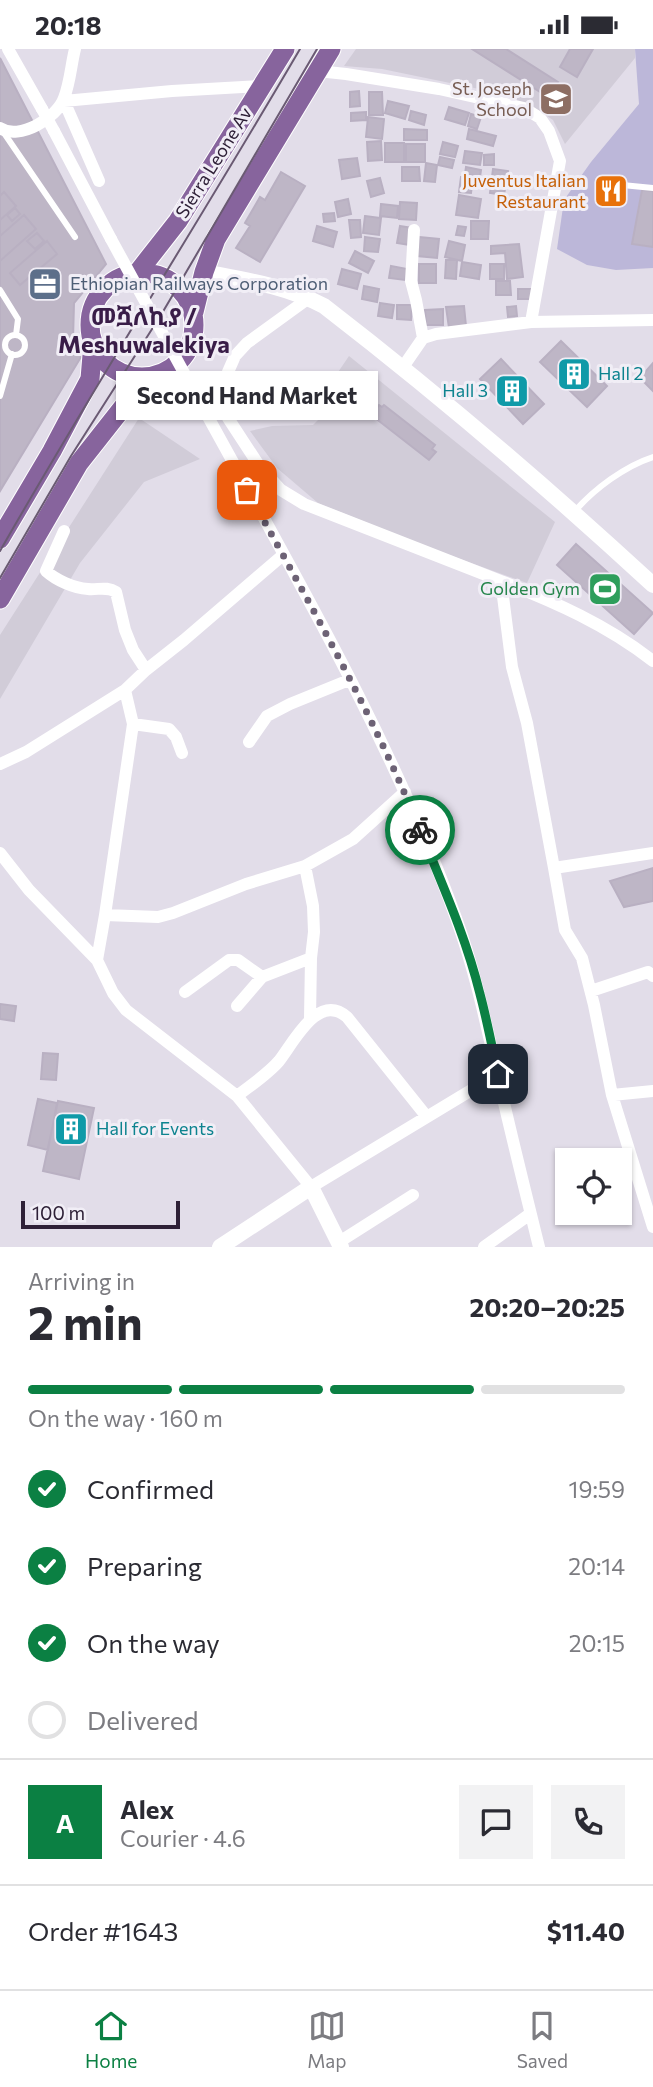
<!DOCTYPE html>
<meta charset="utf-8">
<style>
:root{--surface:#fff;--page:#f2f2f3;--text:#2b2b33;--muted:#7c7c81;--line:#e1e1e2;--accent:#0b8043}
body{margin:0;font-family:Commissioner,"Noto Sans Ethiopic",sans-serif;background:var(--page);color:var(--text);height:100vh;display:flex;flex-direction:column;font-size:26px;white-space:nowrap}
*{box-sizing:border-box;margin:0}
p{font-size:23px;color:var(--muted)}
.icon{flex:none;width:38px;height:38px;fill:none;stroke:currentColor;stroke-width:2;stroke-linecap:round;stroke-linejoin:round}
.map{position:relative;height:1198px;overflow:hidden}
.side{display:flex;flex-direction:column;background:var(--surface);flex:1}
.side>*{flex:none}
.tools{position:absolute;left:555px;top:1099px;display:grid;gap:14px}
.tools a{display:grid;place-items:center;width:77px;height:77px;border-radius:0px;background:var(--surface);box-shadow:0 2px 5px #0004;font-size:35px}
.scale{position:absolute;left:21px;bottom:18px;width:159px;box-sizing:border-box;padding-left:7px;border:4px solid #2e2037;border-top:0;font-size:19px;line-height:24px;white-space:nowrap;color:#2e2037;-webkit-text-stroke:5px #f1eef6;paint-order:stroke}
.pin{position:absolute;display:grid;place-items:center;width:60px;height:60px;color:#fff;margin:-30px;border-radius:14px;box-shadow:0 4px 10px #0006}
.courier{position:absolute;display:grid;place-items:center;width:70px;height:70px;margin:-35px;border:5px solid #0b8043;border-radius:50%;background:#fff;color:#222;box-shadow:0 2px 9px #0007}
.bubble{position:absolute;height:49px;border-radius:0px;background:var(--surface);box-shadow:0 2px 5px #0004;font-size:23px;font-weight:700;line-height:49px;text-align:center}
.overview em{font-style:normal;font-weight:700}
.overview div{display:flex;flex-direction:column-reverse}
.overview{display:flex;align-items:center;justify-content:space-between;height:119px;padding:0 28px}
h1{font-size:46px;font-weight:700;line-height:52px}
.bar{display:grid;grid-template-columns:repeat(4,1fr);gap:10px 7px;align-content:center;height:84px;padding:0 28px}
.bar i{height:9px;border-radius:5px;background:var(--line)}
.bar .on{background:var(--accent)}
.bar p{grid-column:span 4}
.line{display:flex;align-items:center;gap:18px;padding:0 28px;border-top:2px solid var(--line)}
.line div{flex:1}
.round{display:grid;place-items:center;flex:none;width:74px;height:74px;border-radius:0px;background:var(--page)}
ol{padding:0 28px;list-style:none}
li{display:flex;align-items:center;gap:21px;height:77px}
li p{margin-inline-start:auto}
li .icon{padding:7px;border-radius:50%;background:var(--accent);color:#fff;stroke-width:4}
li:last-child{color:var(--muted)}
li i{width:38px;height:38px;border:4px solid var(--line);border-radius:50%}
.status{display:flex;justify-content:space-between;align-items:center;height:49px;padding:0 35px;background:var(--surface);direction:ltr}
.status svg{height:19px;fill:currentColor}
.dock{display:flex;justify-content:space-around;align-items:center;height:98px;border-top:2px solid var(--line);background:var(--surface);font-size:19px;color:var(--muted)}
.dock a{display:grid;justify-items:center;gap:4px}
.dock .on{color:var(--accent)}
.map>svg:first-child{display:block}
</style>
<div class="status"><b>20:18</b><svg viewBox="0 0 49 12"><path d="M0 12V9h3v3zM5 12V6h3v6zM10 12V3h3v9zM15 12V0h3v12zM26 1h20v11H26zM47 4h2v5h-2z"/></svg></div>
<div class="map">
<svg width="653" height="1198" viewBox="0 0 653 1198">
<rect width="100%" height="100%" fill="#e2dde9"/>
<path fill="#d1ccd8" d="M356 0H635V9L565 95 553 71 532 57 489 42 382 20 344 17Z
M349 307 555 473 527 534 427 498 318 454 277 419 250 382 272 377 313 376 332 357V332Z
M139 369 200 410 144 433 80 514 0 650V586Z"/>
<path fill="#bcb7d9" d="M635 0H653V219L616 221 587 216 557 200 564 151 591 113 639 55Z"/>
<path fill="#beb6c6" stroke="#b9b0c2" stroke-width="2" d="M472 0H506L558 33 548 48Z
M570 0H593L577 28 560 18Z
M0 9 106 215 74 254 73 291 81 308 0 442Z
M359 42 360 57 350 58V43Z
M369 43H382L383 66H369Z
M388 52 409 57 405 70 385 64Z
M449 58 469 64 465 76 445 70Z
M411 62 426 66 424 76 409 71Z
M366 63V71L351 72V64Z
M471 65 481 68 477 80 468 77Z
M368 68 384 70 382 90 366 88Z
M404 80 427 81V91H404Z
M469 80 496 87 493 97 467 90Z
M381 92 382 111 368 112 367 93Z
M443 93 458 97 455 108 440 105Z
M385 94H404V113H385Z
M406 95H425V113H406Z
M465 102 482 104 480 116 463 114Z
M494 105V116H484V106Z
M440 108 454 111 452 119 438 116Z
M357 109 360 127 342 130 339 111Z
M426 114 437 116 435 133 424 132Z
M402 118H419L420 132H402Z
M466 118 481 121 480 128 465 125Z
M493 120 508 122 504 146 490 144Z
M281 123 305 137 260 213 236 199 250 177 245 174 260 148 265 151Z
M461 128 473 129 471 144 459 143Z
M380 129 384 144 371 148 367 132Z
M642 141 653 142V198L632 195Z
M4 143 16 157 0 171V147Z
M459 146 481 150 478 169 456 166Z
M348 150 351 165 338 168 335 153Z
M400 153 417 154 416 171 399 170Z
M381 155 398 157 397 169 380 167Z
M15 159 20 165 12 172 7 166Z
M334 164 335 172 324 173 323 165Z
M24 166 36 180 0 212V187Z
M365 167 381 169 379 186 363 184Z
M349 171H360L361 188 351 189Z
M471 172H489L488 190H471Z
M317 177 337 183 333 198 313 192Z
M400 177 413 179 410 196 397 194Z
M458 177 466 178 464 187 456 186Z
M37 184 44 192 35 200 27 192Z
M365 188 380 190 378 203 364 202Z
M419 188 439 190 437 209 417 207Z
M47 192 57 205 20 236 10 224Z
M449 192 465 196 462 212 445 208Z
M519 195 523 228 507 230 505 204 491 205V197Z
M355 202 374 212 368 224 349 214Z
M446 211H457L456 230 445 229Z
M462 213 481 216 479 230 460 227Z
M419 215H436V234H419Z
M490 215H504V230H490Z
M391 217 407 220 405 231 389 229Z
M342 220 361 225 357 240 338 235Z
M496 232H510L511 246H496Z
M364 237 379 240 377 253 362 250Z
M518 240H534V250H518Z
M380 254 394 256 392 269 378 267Z
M397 256H412L411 271 397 270Z
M464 257 466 277 449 279 446 258Z
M516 257 517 267 508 268 507 258Z
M443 260V276H426L425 261Z
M561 292 607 337 587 358 540 313Z
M501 310 544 355 523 375 480 330Z
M653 314V342L640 329Z
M379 356 382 358 384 356 435 396 432 400 436 403 429 411 374 368 372 365Z
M576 495 653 564 634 585 557 516Z
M653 819V852L624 858 610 832Z
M0 955 16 957 14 972 0 970Z
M43 1004 58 1005 56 1031 41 1030Z
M38 1050 57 1054 48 1101 28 1096Z
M58 1052 94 1059 79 1130 43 1122Z"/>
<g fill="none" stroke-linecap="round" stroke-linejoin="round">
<g stroke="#fff" stroke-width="21">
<path id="primary" d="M138 223 178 172 285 0
M90 276a52 52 0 1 1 104 0a52 52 0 1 1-104 0Z
M194 263 204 223 216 190 331 0
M0 490 52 402 90 330 93 294
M0 550 79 414 146 329"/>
</g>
<path stroke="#fff" stroke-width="6" d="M4 84 75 188
M612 135 653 139
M0 241 18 270 16 286
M5 296a10 10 0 1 1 20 0a10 10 0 1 1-20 0Z
M0 347 12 305
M575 462C594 440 625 417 653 408"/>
<path stroke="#fff" stroke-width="12" d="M8 0 42 60
M318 22 346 25 439 40 524 59 540 69 549 82 560 112 531 273
M0 79C19 92 57 69 64 49 70 34 71 16 75 0
M54 82 111 190
M99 132 64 52 172 42 262 37
M414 181 411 232 416 251 423 289
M309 249 247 294 235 307 228 323 227 342 228 369 260 418 281 441 304 455 501 532 512 618 527 674 554 819 653 804
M403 318 423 289 436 285 531 273 653 271
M189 333C284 508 388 681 456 869 475 921 486 974 498 1028 511 1085 525 1141 539 1198
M64 482 46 522C56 531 73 539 88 540 98 541 107 537 116 543L125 581 133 601 146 621
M501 532C555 553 607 576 653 612
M125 641 133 675 105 866 97 911 113 944 126 961 237 1047 311 1138 498 1025
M133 675 169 680 176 688 182 704
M249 693 267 667 290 655 349 631
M0 715 26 703 125 641 146 621 184 591 283 506
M0 804 29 841 97 911
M305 817 313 857 314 883 311 909 310 969
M554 819 565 881 582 909 594 956 612 1046 653 1178
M105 866 158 868 173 864 246 835 305 817 353 790 405 743
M591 942 648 923 653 927
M185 943 229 911H238L262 928 311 909
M237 957 262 928
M612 1046 653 1042
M237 1047C251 1036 268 1025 279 1012 294 993 318 943 347 968L427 1068
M339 1193 413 1146
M484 1198 530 1165"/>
<path stroke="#fff" stroke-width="16" d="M204 223C245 231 286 237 324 257 438 345 547 438 653 536
M220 1198 311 1138 341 1198"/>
<use href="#primary" stroke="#87649d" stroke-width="19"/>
<path stroke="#6a5a73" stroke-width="2" d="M0 502C97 332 202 168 300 0
M0 529 71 407 161 266 317 0"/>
<path stroke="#fff" stroke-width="12" d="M42 60 54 82
M111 190 189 333"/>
</g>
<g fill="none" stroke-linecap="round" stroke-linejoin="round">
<path stroke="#6d6275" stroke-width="7" stroke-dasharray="0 12.6" d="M247 441C308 552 373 664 420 781"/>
<path stroke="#0b8043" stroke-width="9" d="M420 781C442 835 466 888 480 945 487 971 492 998 498 1025"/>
</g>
<defs>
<g id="school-square" transform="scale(1.75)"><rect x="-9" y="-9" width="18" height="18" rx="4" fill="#8d6e63" stroke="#f1eef6"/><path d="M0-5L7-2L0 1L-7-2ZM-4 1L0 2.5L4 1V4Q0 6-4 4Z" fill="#fff"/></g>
<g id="restaurant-square" transform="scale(1.75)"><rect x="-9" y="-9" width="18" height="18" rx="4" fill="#e8710a" stroke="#f1eef6"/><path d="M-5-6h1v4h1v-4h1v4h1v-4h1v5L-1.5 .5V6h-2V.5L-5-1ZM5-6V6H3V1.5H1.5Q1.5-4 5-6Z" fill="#fff"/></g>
<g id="office-square" transform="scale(1.75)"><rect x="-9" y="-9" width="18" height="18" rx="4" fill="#5c6f8a" stroke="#f1eef6"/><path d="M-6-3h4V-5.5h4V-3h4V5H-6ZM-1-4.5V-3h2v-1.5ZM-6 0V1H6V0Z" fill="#fff"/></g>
<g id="building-square" transform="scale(1.75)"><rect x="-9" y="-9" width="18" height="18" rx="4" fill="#0f9aa8" stroke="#f1eef6"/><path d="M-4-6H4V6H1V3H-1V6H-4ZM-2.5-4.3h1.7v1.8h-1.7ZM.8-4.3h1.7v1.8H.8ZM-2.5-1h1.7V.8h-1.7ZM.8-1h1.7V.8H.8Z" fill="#fff"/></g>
<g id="stadium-square" transform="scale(1.75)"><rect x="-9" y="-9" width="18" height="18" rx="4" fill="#2e9e5b" stroke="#f1eef6"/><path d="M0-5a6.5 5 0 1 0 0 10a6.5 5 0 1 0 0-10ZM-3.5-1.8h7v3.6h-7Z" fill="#fff"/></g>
</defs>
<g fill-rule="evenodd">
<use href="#school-square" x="556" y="50"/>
<use href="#restaurant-square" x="611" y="142"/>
<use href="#office-square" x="45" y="235"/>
<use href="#building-square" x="574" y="325"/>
<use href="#building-square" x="512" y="342"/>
<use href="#stadium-square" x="605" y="540"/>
<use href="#building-square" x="71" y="1080"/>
</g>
<g text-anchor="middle" stroke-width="6" stroke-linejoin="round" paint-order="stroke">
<g font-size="18" fill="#785e54" stroke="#f1eef6" text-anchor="end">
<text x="532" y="46">St. Joseph<tspan x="532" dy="21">School</tspan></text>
</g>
<g font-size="18" fill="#2e2037" stroke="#f1eef6">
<text transform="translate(214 114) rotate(-58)" y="6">Sierra Leone Av</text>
</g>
<g font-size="18" fill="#c56008" stroke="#f1eef6" text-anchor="end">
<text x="586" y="138">Juventus Italian<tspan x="586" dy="21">Restaurant</tspan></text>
</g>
<g font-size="18" fill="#4e5e75" stroke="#f1eef6" text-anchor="start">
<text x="70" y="241">Ethiopian Railways Corporation</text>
</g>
<g font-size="18" fill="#0d838f" stroke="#f1eef6" text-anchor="start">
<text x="598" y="331">Hall 2</text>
<text x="488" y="348" text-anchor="end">Hall 3</text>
<text x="96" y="1086">Hall for Events</text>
</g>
<g font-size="18" fill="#27864d" stroke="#f1eef6" text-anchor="end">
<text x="580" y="546">Golden Gym</text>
</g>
<g font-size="24" font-weight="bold" fill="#391d48" stroke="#f1eef6">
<text x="144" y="276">መሿለኪያ /<tspan x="144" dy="28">Meshuwalekiya</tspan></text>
</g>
</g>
</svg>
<div class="tools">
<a><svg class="icon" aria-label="locate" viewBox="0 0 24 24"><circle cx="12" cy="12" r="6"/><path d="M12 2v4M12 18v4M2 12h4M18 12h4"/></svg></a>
</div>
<div class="scale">100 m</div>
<div class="pin" style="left:247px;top:441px;background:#ea580c"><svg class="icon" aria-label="bag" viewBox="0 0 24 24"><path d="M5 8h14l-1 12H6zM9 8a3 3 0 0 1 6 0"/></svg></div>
<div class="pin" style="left:498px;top:1025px;background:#1f2937"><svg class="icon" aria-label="home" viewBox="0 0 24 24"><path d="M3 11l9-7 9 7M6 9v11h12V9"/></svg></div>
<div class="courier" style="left:420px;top:781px"><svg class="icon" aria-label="bike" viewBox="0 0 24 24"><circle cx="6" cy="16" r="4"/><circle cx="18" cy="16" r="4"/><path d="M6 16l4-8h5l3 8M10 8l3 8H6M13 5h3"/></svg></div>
<div class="bubble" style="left:116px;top:322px;width:262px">Second Hand Market</div>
</div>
<section class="side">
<div class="overview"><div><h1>2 min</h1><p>Arriving in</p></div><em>20:20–20:25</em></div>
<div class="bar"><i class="on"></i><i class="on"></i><i class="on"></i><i></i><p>On the way · 160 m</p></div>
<ol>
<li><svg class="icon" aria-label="check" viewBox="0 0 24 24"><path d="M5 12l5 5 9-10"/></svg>Confirmed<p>19:59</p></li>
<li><svg class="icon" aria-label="check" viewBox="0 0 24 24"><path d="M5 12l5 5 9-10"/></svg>Preparing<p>20:14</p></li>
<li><svg class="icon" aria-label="check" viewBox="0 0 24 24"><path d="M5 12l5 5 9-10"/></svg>On the way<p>20:15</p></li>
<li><i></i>Delivered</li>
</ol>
<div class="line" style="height:126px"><b class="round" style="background:var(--accent);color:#fff">A</b><div><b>Alex</b><p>Courier · 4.6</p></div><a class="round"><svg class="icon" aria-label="chat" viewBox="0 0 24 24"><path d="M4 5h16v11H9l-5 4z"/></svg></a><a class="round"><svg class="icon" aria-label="phone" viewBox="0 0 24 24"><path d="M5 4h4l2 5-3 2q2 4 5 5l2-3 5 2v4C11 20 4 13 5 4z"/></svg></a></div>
<div class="line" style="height:91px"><div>Order #1643</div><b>$11.40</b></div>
</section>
<nav class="dock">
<a class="on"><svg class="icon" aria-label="home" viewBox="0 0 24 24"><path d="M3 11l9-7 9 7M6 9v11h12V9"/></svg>Home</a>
<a><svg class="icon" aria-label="map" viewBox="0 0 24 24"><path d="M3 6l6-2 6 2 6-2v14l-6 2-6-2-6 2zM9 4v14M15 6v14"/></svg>Map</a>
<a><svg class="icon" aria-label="saved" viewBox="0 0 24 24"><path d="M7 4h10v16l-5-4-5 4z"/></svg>Saved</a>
</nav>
